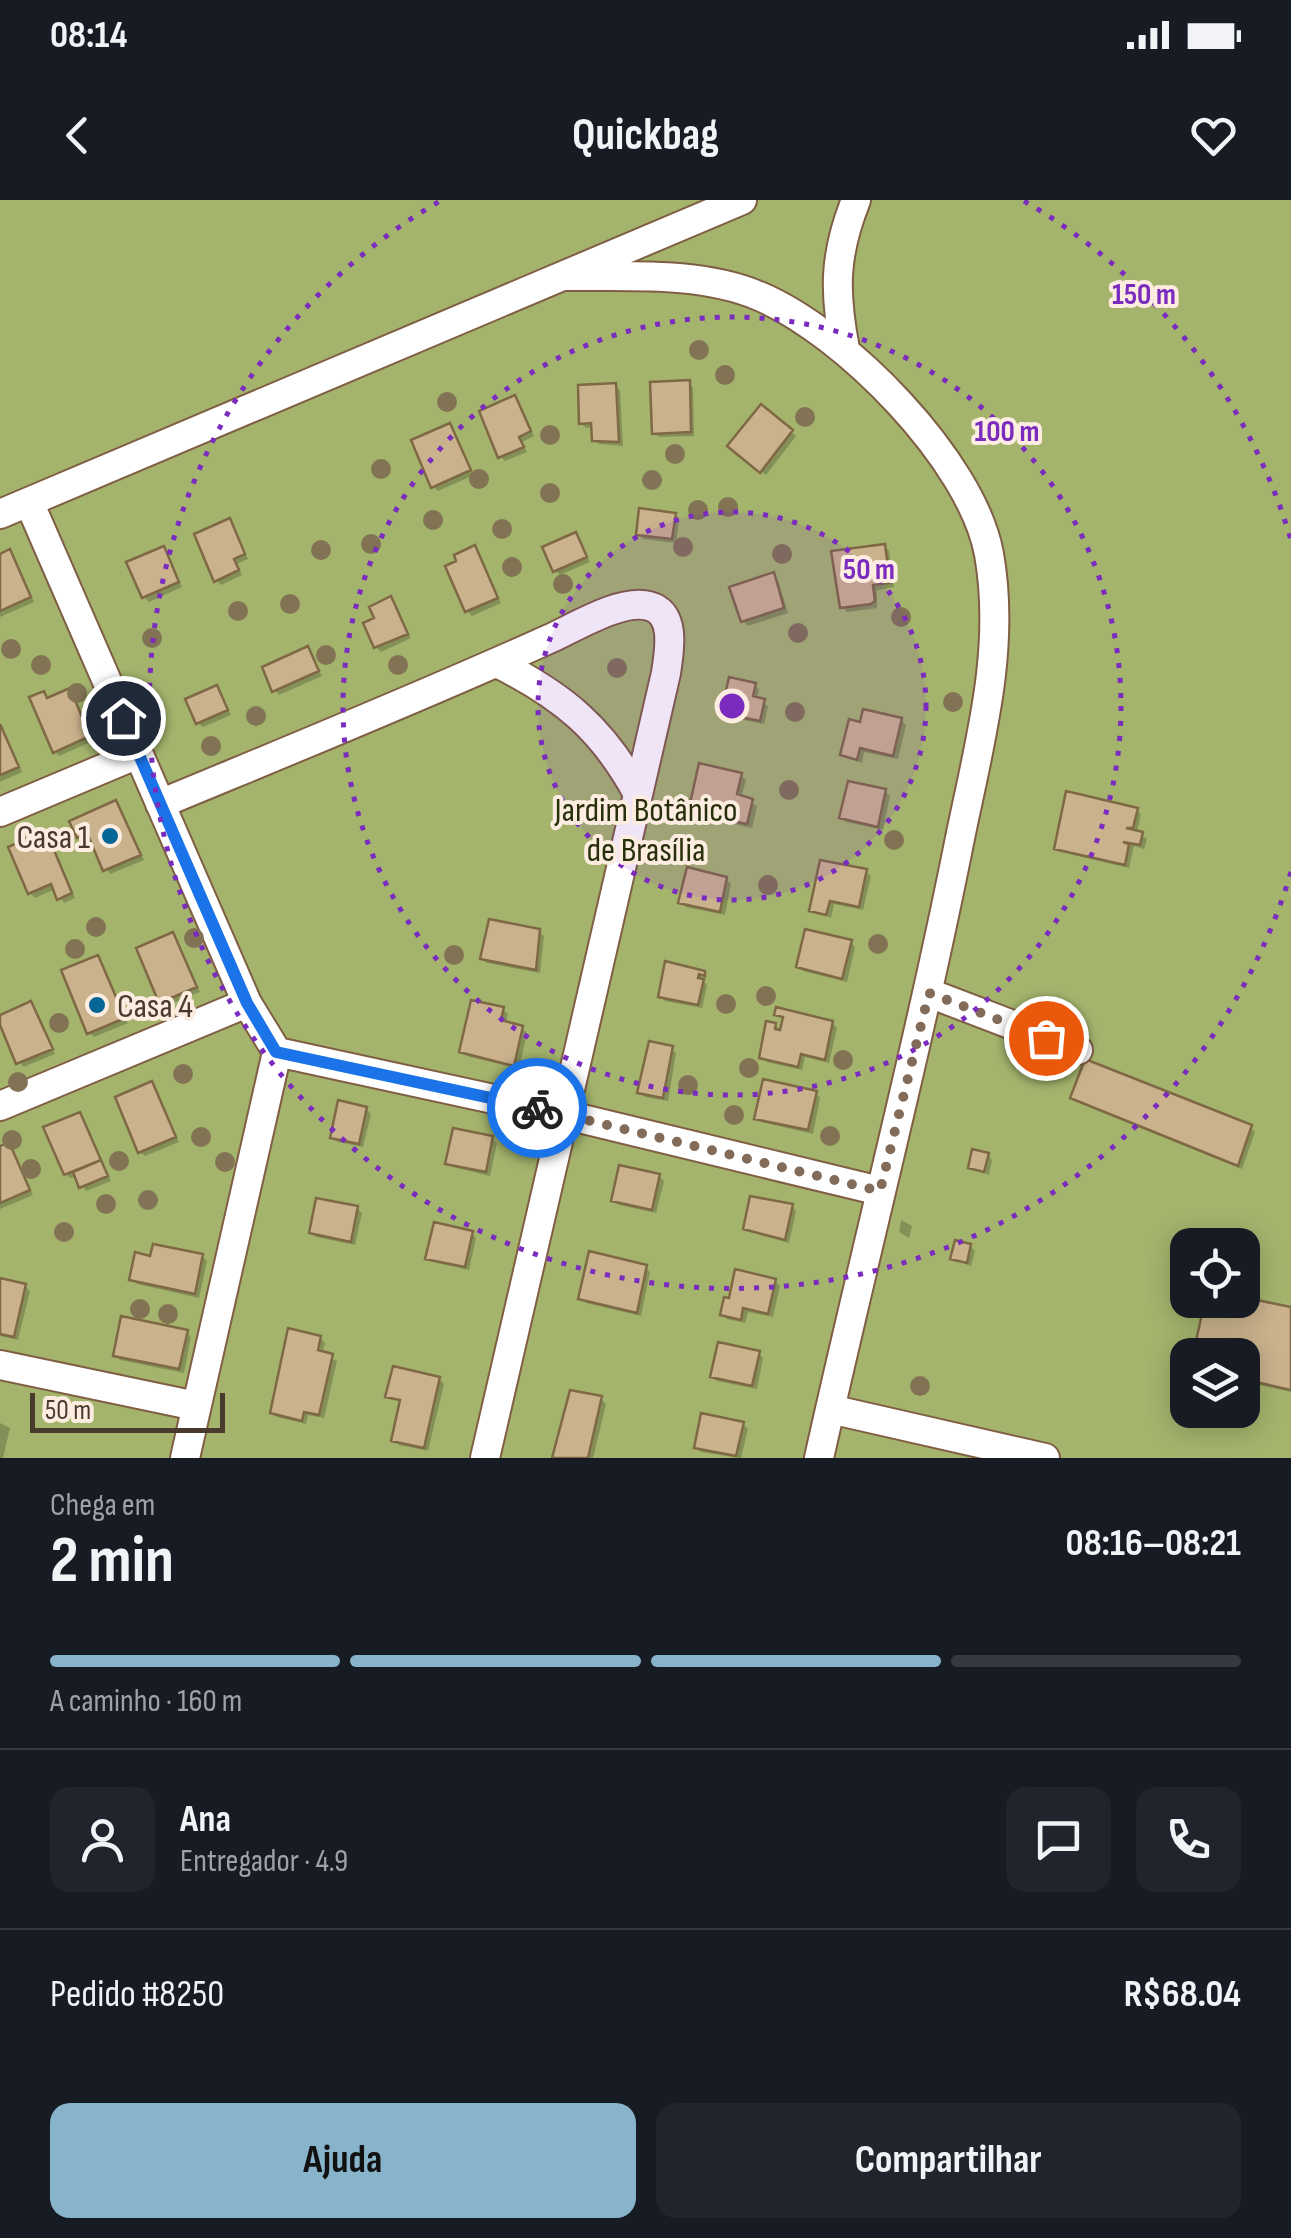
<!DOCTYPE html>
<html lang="pt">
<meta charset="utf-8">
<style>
:root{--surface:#171b24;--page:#20242c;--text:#f1f3f6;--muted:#9ea1a6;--line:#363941;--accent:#87b4cb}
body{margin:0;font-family:"Sofia Sans Condensed",sans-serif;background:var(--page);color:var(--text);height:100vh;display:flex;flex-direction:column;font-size:38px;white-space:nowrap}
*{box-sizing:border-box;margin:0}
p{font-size:32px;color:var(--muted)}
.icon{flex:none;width:55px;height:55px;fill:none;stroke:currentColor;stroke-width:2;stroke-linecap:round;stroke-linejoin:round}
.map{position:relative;height:1258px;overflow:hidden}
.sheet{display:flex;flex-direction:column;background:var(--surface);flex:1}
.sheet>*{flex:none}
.controls{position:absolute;left:1170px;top:1028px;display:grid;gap:20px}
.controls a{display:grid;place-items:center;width:90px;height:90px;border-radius:20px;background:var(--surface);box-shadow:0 5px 25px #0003;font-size:50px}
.scale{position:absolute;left:30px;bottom:25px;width:195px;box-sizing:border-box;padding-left:10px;border:5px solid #493a2e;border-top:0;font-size:28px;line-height:35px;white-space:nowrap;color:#493a2e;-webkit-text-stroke:8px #fdede1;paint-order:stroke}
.pin{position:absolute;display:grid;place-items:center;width:85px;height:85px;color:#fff;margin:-42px;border:5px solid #fff;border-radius:50%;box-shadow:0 2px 10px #0007}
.courier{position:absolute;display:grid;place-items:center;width:100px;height:100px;margin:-50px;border:8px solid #1a73e8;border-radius:50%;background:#fff;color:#222;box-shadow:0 2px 12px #0007}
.summary em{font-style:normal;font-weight:700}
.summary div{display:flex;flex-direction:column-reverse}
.summary{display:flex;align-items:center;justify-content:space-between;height:170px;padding:0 50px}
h1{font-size:65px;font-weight:700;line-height:75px}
.bar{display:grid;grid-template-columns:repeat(4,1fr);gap:15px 10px;align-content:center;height:120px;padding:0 50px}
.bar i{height:12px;border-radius:8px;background:var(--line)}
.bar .on{background:var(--accent)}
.bar p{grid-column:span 4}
.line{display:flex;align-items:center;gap:25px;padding:0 50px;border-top:2px solid var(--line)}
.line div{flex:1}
.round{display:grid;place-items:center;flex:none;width:105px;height:105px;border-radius:20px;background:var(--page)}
.action{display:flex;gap:20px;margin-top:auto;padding:20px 50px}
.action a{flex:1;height:115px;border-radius:20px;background:var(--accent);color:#111;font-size:40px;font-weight:700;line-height:115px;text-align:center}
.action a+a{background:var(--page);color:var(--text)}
.status{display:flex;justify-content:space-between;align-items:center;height:70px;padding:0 50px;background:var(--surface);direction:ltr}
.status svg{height:28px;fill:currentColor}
header{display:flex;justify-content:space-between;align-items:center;height:130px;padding:0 50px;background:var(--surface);font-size:45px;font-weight:700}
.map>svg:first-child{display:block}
</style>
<div class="status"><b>08:14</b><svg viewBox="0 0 49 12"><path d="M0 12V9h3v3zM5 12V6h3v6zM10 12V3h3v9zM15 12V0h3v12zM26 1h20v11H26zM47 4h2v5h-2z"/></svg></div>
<header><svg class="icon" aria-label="back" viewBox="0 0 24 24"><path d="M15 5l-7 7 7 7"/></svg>Quickbag<svg class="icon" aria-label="heart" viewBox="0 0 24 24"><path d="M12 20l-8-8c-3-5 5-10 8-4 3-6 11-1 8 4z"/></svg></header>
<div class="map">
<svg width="1291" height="1258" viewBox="0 0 1291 1258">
<rect width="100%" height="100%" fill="#edc7aa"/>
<path fill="#a4b46d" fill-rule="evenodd" d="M0 0H1291V1258H0ZM1188 1045H1242V1100H1188ZM1188 1155H1242V1210H1188Z"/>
<path fill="#0003" d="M689 183 693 188 694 236 659 237 654 233Z
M615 186 620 190 623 246 599 244 595 239 594 227 586 228 581 223Z
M515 198 534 236 522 242 527 252 505 261 500 256Z
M450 226 474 275 438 291 433 286Z
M791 232 796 236 766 275 735 251Z
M675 315 679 320 676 343 643 339 638 334Z
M229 321 248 359 237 364 242 375 221 385 216 380Z
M576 335 590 362 560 375 555 370Z
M885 347 889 351 894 387 877 390V408L847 412 842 407Z
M475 348 501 403 472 416 467 411Z
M163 349 182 387 149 402 144 397Z
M9 352 34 402 0 417V356Z
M774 375 778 380 788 413 748 426 743 421Z
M391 399 411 438 381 452 376 447Z
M307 449 322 476 279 495 275 490Z
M755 485 759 490 757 500 768 506 764 524 728 517 724 512Z
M217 488 231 515 203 527 198 523Z
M69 491 93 541 59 556 55 551 43 494 49 500Z
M901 520 906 525 898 559 864 552 862 563 843 555 862 525Z
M0 524 22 572 0 582Z
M741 575 746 580 741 598 757 606 752 628 696 616 691 611Z
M885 591 890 596 883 630 846 622 842 618Z
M116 603 144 660 110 674 91 637 83 641 79 636Z
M1136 610 1141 614 1137 633 1147 639 1144 649 1134 646 1129 668 1061 652 1056 648Z
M45 634 75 698 64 703 55 689 35 698 30 693Z
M866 672 871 676 863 710 834 704 831 718 812 710Z
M726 679 731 684 725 715 686 707 681 702Z
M539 732 544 736 540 773 487 763 482 758Z
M173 735 200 792 166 806 161 801Z
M851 742 855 747 847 782 803 771 799 767Z
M97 758 128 823 94 837 90 833Z
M699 772 707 786 702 808 665 801 660 796Z
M31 804 55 854 23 867 0 817Z
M503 809 508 814 506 824 522 828 527 833 519 869 467 856 462 852Z
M777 814 832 823 837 828 829 863 805 857 802 870 767 862 762 857 775 825 782 832 785 820Z
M671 849 676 853 668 901 645 897 640 892Z
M151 884 179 942 145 956 140 952Z
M816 893 820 898 813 934 762 922 757 918Z
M1072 897 1250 927 1255 932 1242 969 1077 902Z
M366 909 371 914 363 947 338 942 333 937Z
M80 914 111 981 86 991 77 976 70 978 66 974Z
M492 939 497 943 490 976 453 967 448 963Z
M8 945 33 995 0 1009V948Z
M988 955 992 960 989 975 971 967Z
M659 976 664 981 656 1013 619 1005 614 1000Z
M792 1006 796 1011 789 1043 750 1032 746 1028Z
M357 1008 362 1013 355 1045 316 1037 312 1032Z
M901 1020 912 1026 909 1038 899 1032Z
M471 1033 476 1038 469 1070 433 1062 428 1058Z
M970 1046 975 1051 971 1066 953 1058Z
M202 1056 207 1061 199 1098 137 1084 132 1079 152 1059Z
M645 1067 650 1072 641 1116 586 1103 581 1099Z
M0 1081 25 1086 30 1091 18 1140 0 1136Z
M775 1081 780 1086 773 1117 748 1112 745 1123 727 1119 723 1114Z
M1207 1100 1291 1110V1192L1250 1183 1245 1178 1249 1164 1242 1163V1155H1208L1197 1149Z
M186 1132 191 1137 184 1173 120 1160 116 1155Z
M320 1138 325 1143 322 1154 337 1161 324 1218 308 1215 306 1224 277 1217 272 1213Z
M759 1153 763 1158 757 1189 717 1181 713 1176Z
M439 1179 444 1184 428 1251 399 1245 394 1240 402 1203 388 1196Z
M572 1193 601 1199 606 1204 593 1258H555Z
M0 1223 10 1228 3 1258H0Z
M743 1224 748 1229 741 1258 701 1252 697 1247Z"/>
<path fill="#cab28c" stroke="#7f6945" stroke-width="2.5" d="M690 180 691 232 652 234 650 182Z
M616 183 619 242 592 241 591 223 579 224 578 185Z
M515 195 531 231 519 237 524 247 498 258 479 211Z
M761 204 793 230 760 273 727 246Z
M450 223 471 270 431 288 411 240Z
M639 308 676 313 672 339 636 335Z
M230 318 245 354 234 359 239 370 214 382 194 334Z
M576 332 587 357 553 372 542 347Z
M885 344 890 383 873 385 875 401 871 404 840 408 831 351Z
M475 345 498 398 465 412 445 366 456 361 454 355Z
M164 346 179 382 142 398 126 362Z
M10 349 31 397 0 411V354Z
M774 372 784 408 741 422 729 387Z
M391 396 408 434 374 448 363 423 374 418 369 407Z
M308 446 319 471 272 492 262 467Z
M729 477 756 483 753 496 765 499 760 521 721 513Z
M217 485 228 510 196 524 185 499Z
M70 488 90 536 53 553 29 497 44 491 47 498Z
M863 509 902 518 893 556 860 548 857 560 840 555 849 519 860 522Z
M0 524 19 567 0 575Z
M699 563 742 573 737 594 753 599 747 624 688 612Z
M848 581 886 589 878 627 839 618Z
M1066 591 1138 608 1133 628H1126L1143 632 1140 645 1123 642 1129 644 1125 665 1054 649Z
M116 600 141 655 103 671 87 633 77 638 69 621Z
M46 631 72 693 57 700 51 684 28 694 8 647Z
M820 660 867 669 859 707 830 701 826 715 809 711Z
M687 667 727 677 720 712 678 703Z
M489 719 540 729 536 770 480 759Z
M805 729 852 740 842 779 796 767Z
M173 732 197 787 159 803 136 748Z
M98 755 125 818 87 834 61 770Z
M665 761 705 771V776L699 774 698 778 704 779 698 805 658 797Z
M471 800 504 807 501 820 523 826 514 866 459 852Z
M31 801 53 849 16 864 0 825V815Z
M776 807 833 821 825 860 801 854 798 867 759 858 766 821 776 823 775 829 780 830 783 817 774 815Z
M649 841 673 846 663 898 637 893Z
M1085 859 1252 925 1238 966 1070 898Z
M763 879 817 891 808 930 754 919Z
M152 881 176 937 138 953 115 897Z
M338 900 367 907 359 944 330 938Z
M80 912 101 960 64 975 43 927Z
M453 928 493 936 486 972 445 964Z
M9 942 30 990 0 1003V946Z
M972 949 989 953 984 972 968 968Z
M101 960 108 976 79 988 73 972Z
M619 965 660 974 652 1010 611 1001Z
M750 996 793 1004 785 1040 743 1029Z
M316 998 358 1006 351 1042 309 1033Z
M434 1022 473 1031 465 1067 425 1059Z
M955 1040 971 1044 967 1063 950 1059Z
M153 1044 203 1054 195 1094 129 1080 135 1052 150 1056Z
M589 1051 647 1065 637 1113 578 1099Z
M735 1069 776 1079 768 1114 743 1108 741 1120 720 1115 724 1097 729 1098Z
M0 1078 26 1084 14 1137 0 1134Z
M1242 1097 1291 1107V1190L1243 1179 1247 1161 1242 1160V1155H1218L1194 1150 1205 1100H1242Z
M121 1116 188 1130 179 1169 113 1156Z
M288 1128 321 1136 318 1150 333 1154 319 1215 304 1212 302 1221 270 1213Z
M718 1142 760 1151 752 1186 710 1177Z
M393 1166 440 1177 424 1248 391 1241 400 1200 385 1197Z
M570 1190 602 1196 588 1258H552Z
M701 1213 744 1222 736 1256 694 1248Z"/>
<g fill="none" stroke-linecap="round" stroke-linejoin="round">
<g stroke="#805e44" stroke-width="32">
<path id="minor" d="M564 76C627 77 700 71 759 96 845 132 972 261 989 354 1007 455 976 555 957 653 916 856 864 1056 819 1258
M845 149C834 92 834 55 856 0
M29 302 247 803 277 852 185 1258
M0 314 742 0
M497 463C563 496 603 529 638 594
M160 604C290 550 421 497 549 439 574 428 622 398 649 406 677 413 669 452 666 473L485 1258
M0 612 138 554
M929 793 1078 850
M277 852 562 914 880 991
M0 906 247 803
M0 1165 196 1206
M830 1209 1045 1258"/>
</g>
<use href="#minor" stroke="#fff" stroke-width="28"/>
</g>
<g fill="#817353">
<circle cx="699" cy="150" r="10"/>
<circle cx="725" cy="175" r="10"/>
<circle cx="447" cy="202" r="10"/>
<circle cx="805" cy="217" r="10"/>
<circle cx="550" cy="235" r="10"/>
<circle cx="675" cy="254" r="10"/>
<circle cx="381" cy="269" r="10"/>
<circle cx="479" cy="279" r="10"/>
<circle cx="652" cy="280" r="10"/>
<circle cx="550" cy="293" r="10"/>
<circle cx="728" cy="307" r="10"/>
<circle cx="698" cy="310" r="10"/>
<circle cx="433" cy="320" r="10"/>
<circle cx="502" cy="329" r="10"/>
<circle cx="371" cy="344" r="10"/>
<circle cx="683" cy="347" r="10"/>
<circle cx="321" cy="350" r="10"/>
<circle cx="782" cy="354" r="10"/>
<circle cx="512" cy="367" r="10"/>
<circle cx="563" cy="384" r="10"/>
<circle cx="290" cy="404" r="10"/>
<circle cx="238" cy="411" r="10"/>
<circle cx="901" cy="417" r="10"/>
<circle cx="798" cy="433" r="10"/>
<circle cx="152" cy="438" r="10"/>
<circle cx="11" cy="449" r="10"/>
<circle cx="326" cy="455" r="10"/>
<circle cx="41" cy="465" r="10"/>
<circle cx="398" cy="465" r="10"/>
<circle cx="617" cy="468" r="10"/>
<circle cx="77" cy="493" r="10"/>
<circle cx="953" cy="502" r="10"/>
<circle cx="795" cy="512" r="10"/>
<circle cx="256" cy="516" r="10"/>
<circle cx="211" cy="546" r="10"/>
<circle cx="789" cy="590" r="10"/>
<circle cx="894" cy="640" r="10"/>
<circle cx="768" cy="685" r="10"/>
<circle cx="96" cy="727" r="10"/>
<circle cx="194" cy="738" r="10"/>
<circle cx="878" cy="744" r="10"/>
<circle cx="75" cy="749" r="10"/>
<circle cx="454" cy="755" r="10"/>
<circle cx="766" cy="796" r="10"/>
<circle cx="726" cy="804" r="10"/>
<circle cx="59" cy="823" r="10"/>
<circle cx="843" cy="860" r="10"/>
<circle cx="749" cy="868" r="10"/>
<circle cx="183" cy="874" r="10"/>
<circle cx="18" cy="882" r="10"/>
<circle cx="688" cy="885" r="10"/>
<circle cx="734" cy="915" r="10"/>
<circle cx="830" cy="936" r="10"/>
<circle cx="201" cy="937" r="10"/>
<circle cx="12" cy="940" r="10"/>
<circle cx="119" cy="961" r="10"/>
<circle cx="225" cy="962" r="10"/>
<circle cx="31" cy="969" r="10"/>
<circle cx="148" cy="1000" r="10"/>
<circle cx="106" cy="1004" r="10"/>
<circle cx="64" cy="1032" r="10"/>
<circle cx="140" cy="1109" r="10"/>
<circle cx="168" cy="1114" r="10"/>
<circle cx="920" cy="1186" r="10"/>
</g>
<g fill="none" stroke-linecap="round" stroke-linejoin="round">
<path stroke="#826b59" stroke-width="10" stroke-dasharray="0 18" d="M537 908 880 991 929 793 1046 838"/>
<path stroke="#1a73e8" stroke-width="12" d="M123 518 247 803 276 852 537 908"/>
</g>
<circle cx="732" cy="506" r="194" fill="#7b2cbf" fill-opacity=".12"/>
<g fill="none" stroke="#7b2cbf" stroke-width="5" stroke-dasharray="5 10">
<circle cx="732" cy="506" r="194"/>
<circle cx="732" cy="506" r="389"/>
<path d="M1291 672A583 583 0 1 1 440 1M1024 1A583 583 0 0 1 1291 340"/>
</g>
<g fill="#066696" stroke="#fdede1" stroke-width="4">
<circle cx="110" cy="636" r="10"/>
<circle cx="97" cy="805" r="10"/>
</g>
<g text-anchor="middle" stroke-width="8" stroke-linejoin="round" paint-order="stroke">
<g font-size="35" fill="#282f0b" stroke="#fdede1">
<text x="646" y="621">Jardim Botânico<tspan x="646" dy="40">de Brasília</tspan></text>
</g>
<g font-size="35" fill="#493a2e" stroke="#fdede1" text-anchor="end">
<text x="90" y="648">Casa 1</text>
<text x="117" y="817" text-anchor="start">Casa 4</text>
</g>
</g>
<circle cx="732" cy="506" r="15" fill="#7b2cbf" stroke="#fdede1" stroke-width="5"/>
<g font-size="30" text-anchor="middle" font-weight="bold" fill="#7b2cbf" stroke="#fdede1" stroke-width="8" stroke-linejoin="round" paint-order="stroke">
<text x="1144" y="104">150 m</text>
<text x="1007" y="241">100 m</text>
<text x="869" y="379">50 m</text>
</g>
</svg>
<div class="controls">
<a><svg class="icon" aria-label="locate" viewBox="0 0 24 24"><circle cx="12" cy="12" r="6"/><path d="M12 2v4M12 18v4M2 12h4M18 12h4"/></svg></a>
<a><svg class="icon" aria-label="layers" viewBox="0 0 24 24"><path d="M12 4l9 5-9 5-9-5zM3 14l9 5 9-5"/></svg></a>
</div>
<div class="scale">50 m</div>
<div class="pin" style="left:1046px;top:838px;background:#ea580c"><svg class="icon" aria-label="bag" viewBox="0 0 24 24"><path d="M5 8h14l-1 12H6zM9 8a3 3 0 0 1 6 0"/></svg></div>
<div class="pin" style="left:123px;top:518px;background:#1f2937"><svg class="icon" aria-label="home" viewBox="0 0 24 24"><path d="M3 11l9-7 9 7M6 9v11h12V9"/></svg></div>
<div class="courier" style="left:537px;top:908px"><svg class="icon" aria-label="bike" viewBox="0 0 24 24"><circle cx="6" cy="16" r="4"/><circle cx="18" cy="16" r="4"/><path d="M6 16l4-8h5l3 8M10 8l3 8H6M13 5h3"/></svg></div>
</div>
<section class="sheet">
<div class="summary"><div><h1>2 min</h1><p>Chega em</p></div><em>08:16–08:21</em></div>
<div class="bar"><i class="on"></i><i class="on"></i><i class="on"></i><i></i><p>A caminho · 160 m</p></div>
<div class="line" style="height:180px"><a class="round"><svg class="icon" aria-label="person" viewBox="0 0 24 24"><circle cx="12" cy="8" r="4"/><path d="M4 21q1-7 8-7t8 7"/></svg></a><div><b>Ana</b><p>Entregador · 4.9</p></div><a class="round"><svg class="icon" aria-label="chat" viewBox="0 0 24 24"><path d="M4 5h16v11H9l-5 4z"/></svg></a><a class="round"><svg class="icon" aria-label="phone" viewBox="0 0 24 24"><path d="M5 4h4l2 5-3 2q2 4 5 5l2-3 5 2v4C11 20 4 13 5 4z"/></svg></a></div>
<div class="line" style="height:130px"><div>Pedido #8250</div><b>R$68.04</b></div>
<div class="action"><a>Ajuda</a><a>Compartilhar</a></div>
</section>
